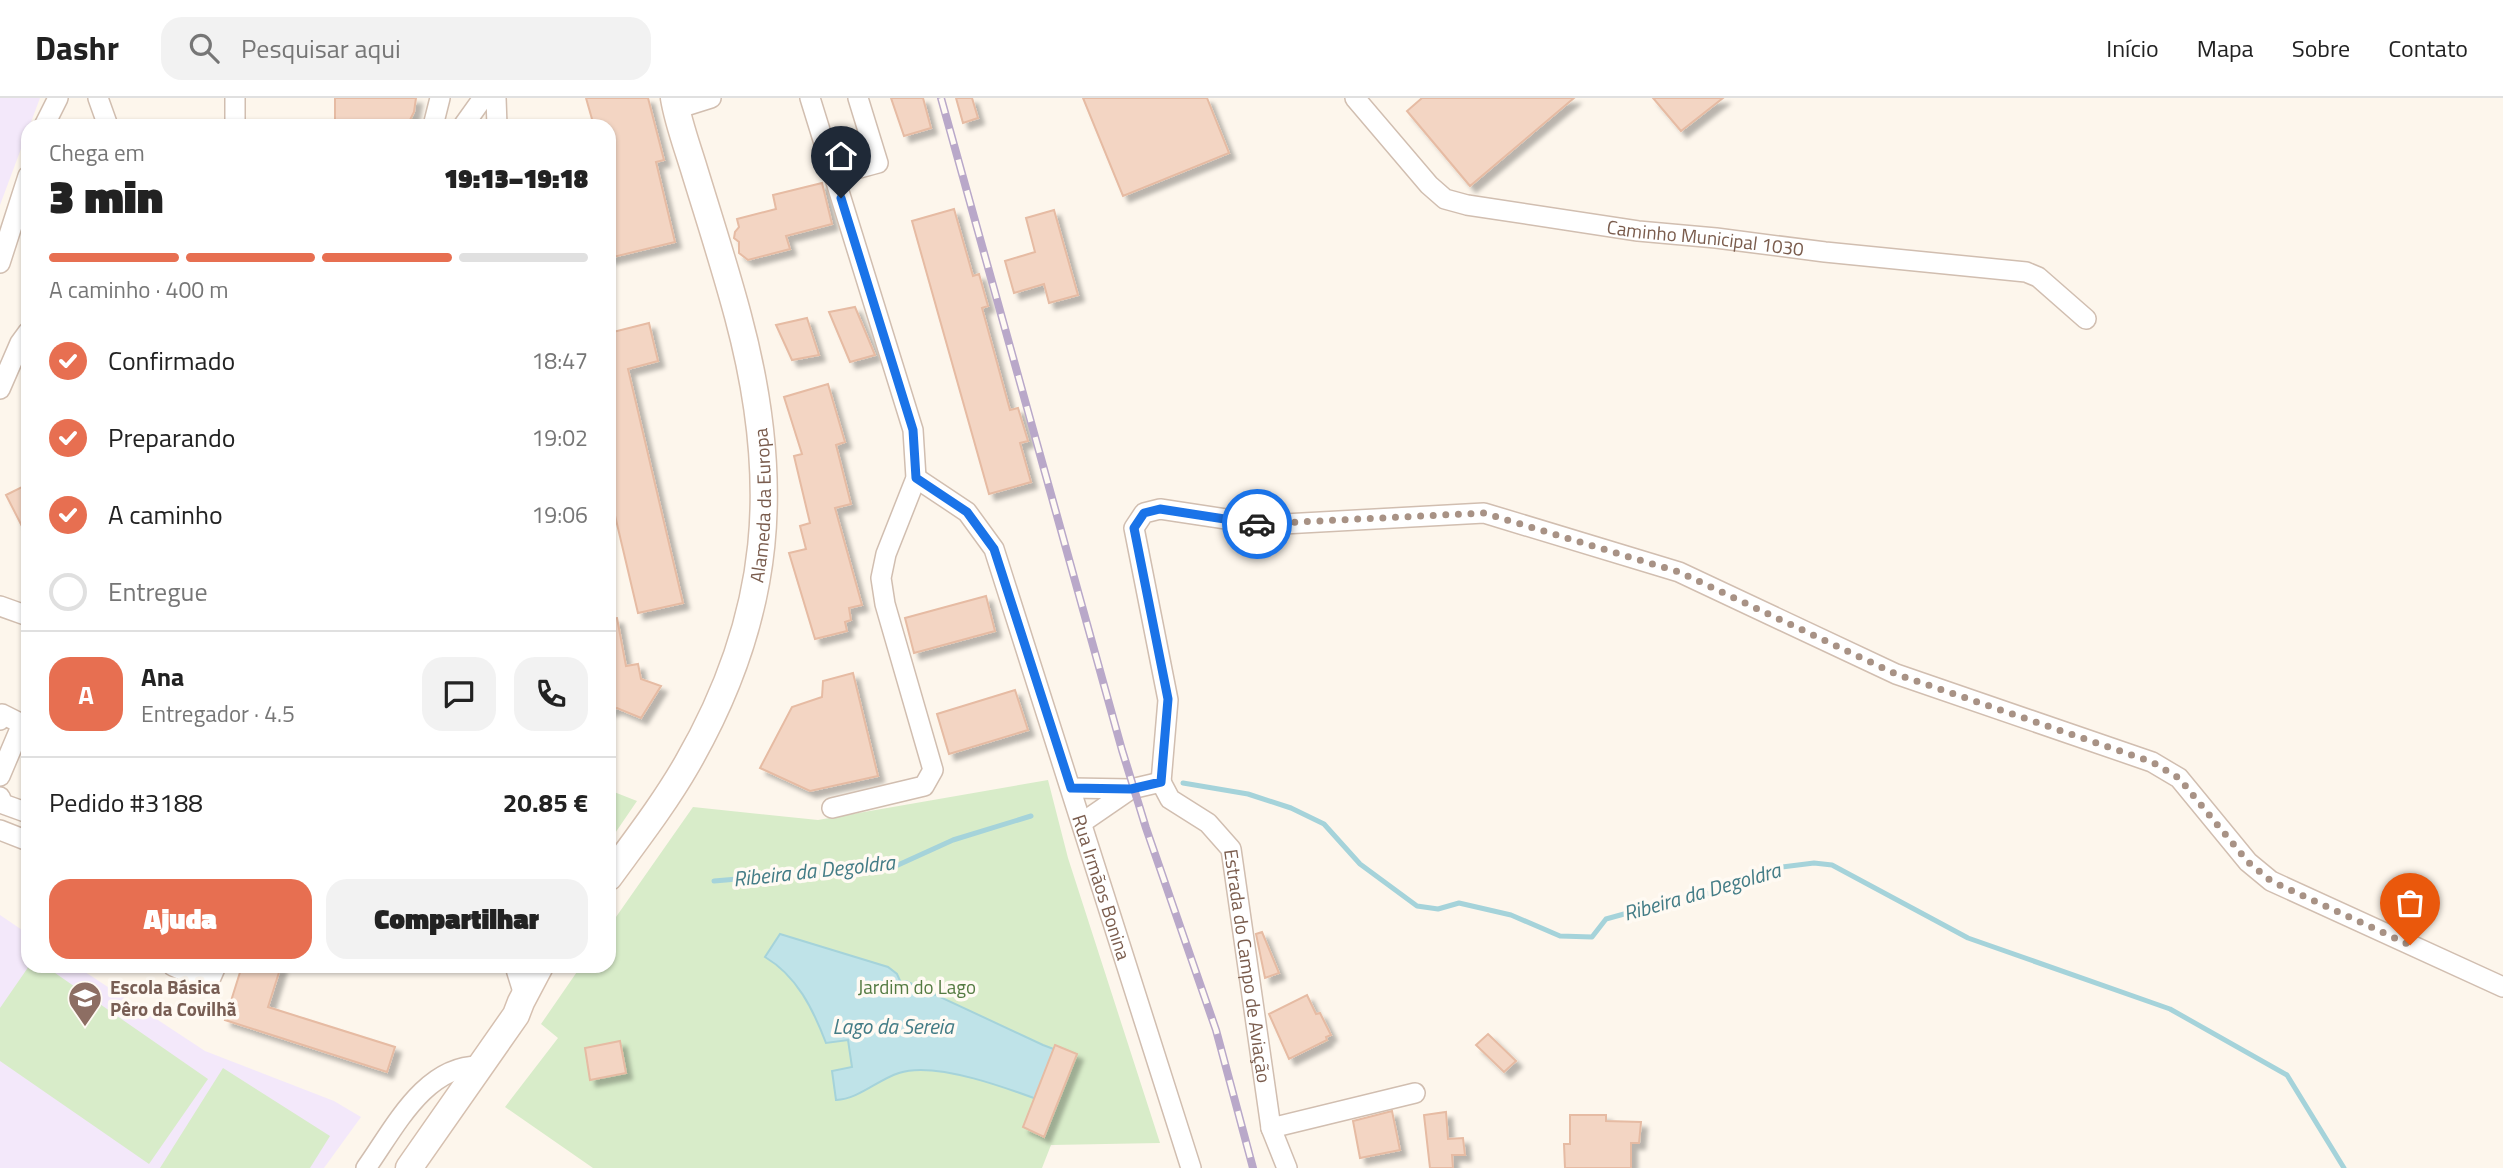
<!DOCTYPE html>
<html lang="pt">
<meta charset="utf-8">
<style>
:root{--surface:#fff;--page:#f2f2f2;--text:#222;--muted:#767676;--line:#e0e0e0;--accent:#e76f51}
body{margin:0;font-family:"Titillium Web",sans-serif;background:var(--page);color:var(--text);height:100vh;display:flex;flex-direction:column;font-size:26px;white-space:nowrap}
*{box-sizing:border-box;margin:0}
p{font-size:23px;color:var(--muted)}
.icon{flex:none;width:38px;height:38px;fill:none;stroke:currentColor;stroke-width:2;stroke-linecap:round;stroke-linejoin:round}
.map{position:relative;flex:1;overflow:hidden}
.details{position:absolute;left:21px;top:21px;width:595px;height:854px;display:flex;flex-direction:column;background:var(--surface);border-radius:21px;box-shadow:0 2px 5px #0004}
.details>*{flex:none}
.pin{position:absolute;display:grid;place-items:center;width:60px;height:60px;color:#fff;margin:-72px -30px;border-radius:50% 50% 50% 0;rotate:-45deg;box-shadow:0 0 7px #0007}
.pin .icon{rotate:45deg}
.courier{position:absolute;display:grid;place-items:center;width:70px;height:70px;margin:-35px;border:5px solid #1a73e8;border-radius:50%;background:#fff;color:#222;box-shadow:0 2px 9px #0007}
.summary em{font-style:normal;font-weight:800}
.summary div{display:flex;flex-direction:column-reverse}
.summary{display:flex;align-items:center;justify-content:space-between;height:119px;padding:0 28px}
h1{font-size:46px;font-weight:800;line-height:52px}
.bar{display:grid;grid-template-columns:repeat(4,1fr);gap:10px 7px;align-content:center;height:84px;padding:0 28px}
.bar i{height:9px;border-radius:5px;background:var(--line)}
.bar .on{background:var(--accent)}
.bar p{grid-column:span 4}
.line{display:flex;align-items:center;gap:18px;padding:0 28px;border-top:2px solid var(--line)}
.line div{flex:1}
.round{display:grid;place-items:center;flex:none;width:74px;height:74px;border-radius:21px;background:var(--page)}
ol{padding:0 28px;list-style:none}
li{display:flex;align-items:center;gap:21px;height:77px}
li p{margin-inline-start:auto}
li .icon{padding:7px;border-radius:50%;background:var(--accent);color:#fff;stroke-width:4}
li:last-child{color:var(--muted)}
li i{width:38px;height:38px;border:4px solid var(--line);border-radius:50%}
.button{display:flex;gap:14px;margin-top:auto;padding:14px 28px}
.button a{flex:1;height:80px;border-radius:21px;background:var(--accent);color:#fff;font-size:28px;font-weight:800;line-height:80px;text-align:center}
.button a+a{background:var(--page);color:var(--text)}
header{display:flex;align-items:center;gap:42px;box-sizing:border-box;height:98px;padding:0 35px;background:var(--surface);border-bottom:2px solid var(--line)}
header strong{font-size:33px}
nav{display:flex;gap:38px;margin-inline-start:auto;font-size:24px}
.search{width:490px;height:63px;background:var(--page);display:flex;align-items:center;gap:18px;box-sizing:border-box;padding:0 24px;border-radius:21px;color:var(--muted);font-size:26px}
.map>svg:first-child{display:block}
</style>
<header>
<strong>Dashr</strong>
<div class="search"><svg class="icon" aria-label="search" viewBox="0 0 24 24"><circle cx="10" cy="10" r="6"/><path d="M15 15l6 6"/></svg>Pesquisar aqui</div>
<nav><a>Início</a><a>Mapa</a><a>Sobre</a><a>Contato</a></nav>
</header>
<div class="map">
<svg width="2503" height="1070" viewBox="0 0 2503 1070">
<defs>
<filter id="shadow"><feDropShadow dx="6" dy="6" stdDeviation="2" flood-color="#0004"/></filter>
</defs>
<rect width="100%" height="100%" fill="#fdf6ec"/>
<path fill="#f3e8fa" d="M0 0H40L0 107Z
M0 817 28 836V868H76L205 953 334 1003 361 1019 324 1070H0Z"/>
<path fill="#d8ecc9" d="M1048 682 1068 760 1160 1045 1051 1047 1042 1070H593L505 1009 558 940 541 926 581 868H609V829L693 709 818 722Z
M609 692 637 703 609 744Z
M29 868H45L208 981 149 1066 0 963V910Z
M223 970 330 1038 310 1070H160Z"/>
<path fill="#bfe3e8" stroke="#a5d3da" stroke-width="2" d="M780 836 888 869 897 876 901 885 906 883 1043 947 1075 959 1055 1008C1018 994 937 962 899 975 877 982 859 1001 836 1002L832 973 852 969 848 942 826 945C813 911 797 878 765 859Z"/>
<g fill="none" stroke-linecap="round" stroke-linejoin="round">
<path stroke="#a5d3da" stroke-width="5" d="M1183 685 1248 696 1291 710 1324 726 1360 766 1417 808 1438 811 1459 805 1511 817 1560 838 1592 839 1606 821 1689 798 1707 796 1774 770 1814 765 1832 767 1968 840 2170 911 2287 977 2344 1070
M714 783 898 767 953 742 1031 718"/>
</g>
<path fill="#f3d5c3" stroke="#e6bba3" stroke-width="2" filter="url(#shadow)" d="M335 0H416L414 14 407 28H335Z
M586 0H648L664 62 656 64 675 144 609 160V28H594Z
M891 0H923L931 30 904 38Z
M956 0H972L978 20 963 25Z
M1083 0H1207L1229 55 1123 98Z
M1422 0H1574L1470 88 1407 13Z
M1653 0H1723L1681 33Z
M822 85 832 126 786 138 790 151 748 162 739 155V144L734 140 735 134 739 129 737 121 776 111 773 97Z
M954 111 973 178 979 176 988 208 982 210 1010 312 1018 310 1028 343 1020 345 1031 384 989 396 912 123Z
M1054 112 1078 197 1049 205 1044 186 1014 195 1005 163 1035 154 1026 120Z
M855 209 875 257 850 264 829 214Z
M807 220 819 257 792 262 776 227Z
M649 225 658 263 628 271 683 505 638 515 609 392V235Z
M828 286 845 344 836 347 851 406 835 410 862 507 849 510 851 522 845 524 847 533 815 541 789 455 806 451 800 428 810 425 794 358 802 356 784 299Z
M28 386V440L6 397Z
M986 498 995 533 914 555 905 520Z
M617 520 626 568 638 566 641 581 661 588 641 620 617 610 609 612V521Z
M853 575 878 678 810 693 760 670 792 609 822 599 823 583Z
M1015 592 1028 632 949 656 937 616Z
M1262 834 1279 875 1265 880 1256 836Z
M242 868H281L268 909 395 949 387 974 225 922Z
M1307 897 1316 916 1320 915 1331 937 1326 939 1327 942 1289 961 1269 916Z
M1488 936 1516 963 1504 974 1476 947Z
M620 943 626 975 590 982 585 950Z
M1055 947 1077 956 1044 1039 1023 1029Z
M1392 1013 1400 1052 1360 1060 1353 1023Z
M1446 1014 1448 1041 1463 1040 1465 1057H1452L1453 1070H1430L1424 1017Z
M1570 1017H1606V1023L1641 1024 1639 1045H1631V1070H1565L1564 1046H1570Z"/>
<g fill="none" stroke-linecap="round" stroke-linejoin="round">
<g stroke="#d1beb0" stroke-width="22">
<g id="street">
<path d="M98 0 108 28"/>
<path d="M235 0V28"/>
<path d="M496 0 497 28"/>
<path d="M810 0 913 332 916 380 886 456 881 480 885 506 933 672 924 688 832 710"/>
<path id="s1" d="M1355 0 1429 87 1445 101 1467 107 1638 133 1716 140 1825 154 2026 174 2038 179 2086 221"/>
<path d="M676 11 711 0"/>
<path d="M44 28 58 0"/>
<path d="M433 28 440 0"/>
<path d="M463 28 483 0"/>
<path d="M834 77 878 65 858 0"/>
<path d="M0 165 28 78"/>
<path d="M0 291 20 245 28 234"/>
<path id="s2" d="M916 380 967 414 994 451 1191 1070"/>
<path d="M0 508 28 518"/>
<path d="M0 622 2 616 22 626 0 678"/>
<path d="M1161 684 1168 602 1134 430 1144 415 1160 411 1266 427 1484 415 1679 474 1896 576 2152 664 2179 680 2248 764 2271 783 2503 889"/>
<path id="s3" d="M1161 684 1170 701 1208 725 1231 751 1271 1030 1287 1070"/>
<path d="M1071 690 1131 691 1161 684"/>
<path d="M0 699 3 706 28 715"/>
<path d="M1083 724 1131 691"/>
<path d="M0 732 28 743"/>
<path d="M173 868 209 884 216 868"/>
<path d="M515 868 524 897"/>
<path d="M1271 1030 1415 995"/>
<path d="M366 1070C394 1031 425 966 481 968"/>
</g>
</g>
<g stroke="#d6c0b0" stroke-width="29">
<g id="secondary">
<path id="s4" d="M609 779C636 742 664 706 687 666 773 517 782 382 738 218 725 169 709 120 694 71 687 48 678 24 674 0"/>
<path d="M409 1070 516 917 521 904 540 868"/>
</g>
</g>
<use href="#street" stroke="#fff" stroke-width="19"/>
<use href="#secondary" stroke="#fff" stroke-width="26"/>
<g stroke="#b9a8c9" stroke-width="8">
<path id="rail" d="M941 0 1122 652 1146 730 1216 932 1253 1070"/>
</g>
<use href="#rail" stroke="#fffaf3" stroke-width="5" stroke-dasharray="16" stroke-linecap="butt"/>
</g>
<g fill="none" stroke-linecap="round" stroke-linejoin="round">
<path stroke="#a89285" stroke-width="7" stroke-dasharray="0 12.6" d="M1257 426 1484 415 1679 474 1896 576 2152 664 2179 680 2248 764 2271 783 2410 847"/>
<path stroke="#1a73e8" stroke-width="9" d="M841 100 913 332 916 380 967 414 994 451 1071 690 1131 691 1161 684 1168 601 1134 430 1144 415 1160 411 1257 426"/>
</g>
<defs>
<g id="school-pin" transform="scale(1.75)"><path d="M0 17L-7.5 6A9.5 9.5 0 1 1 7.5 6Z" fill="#8d6e63" stroke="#fffaf3"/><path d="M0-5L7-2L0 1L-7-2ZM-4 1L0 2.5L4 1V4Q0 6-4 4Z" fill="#fff"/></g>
</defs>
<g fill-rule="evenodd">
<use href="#school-pin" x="85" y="900"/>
</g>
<g text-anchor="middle" stroke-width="7" stroke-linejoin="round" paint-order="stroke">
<g font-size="19" fill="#7a5c4d" stroke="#fffaf3">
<text dy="7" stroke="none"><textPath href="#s1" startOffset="399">Caminho Municipal 1030</textPath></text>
<text dy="7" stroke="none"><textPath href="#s4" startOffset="410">Alameda da Europa</textPath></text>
<text dy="7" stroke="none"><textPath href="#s2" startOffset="462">Rua Irmãos Bonina</textPath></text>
<text dy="7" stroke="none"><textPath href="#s3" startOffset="217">Estrada do Campo de Aviação</textPath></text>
</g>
<g font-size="19" font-weight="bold" fill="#785e54" stroke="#fffaf3" text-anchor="start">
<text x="110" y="896">Escola Básica<tspan x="110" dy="22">Pêro da Covilhã</tspan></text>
</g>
<g font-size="19" fill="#537a41" stroke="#fffaf3">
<text x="917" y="896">Jardim do Lago</text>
</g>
<g font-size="21" font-style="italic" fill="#437c86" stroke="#fffaf3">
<text transform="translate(814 773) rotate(-6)" y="7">Ribeira da Degoldra</text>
<text transform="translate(1702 794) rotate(-16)" y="7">Ribeira da Degoldra</text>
<text x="893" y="936">Lago da Sereia</text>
</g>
</g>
</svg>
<div class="pin" style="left:2410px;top:847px;background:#ea580c"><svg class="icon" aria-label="bag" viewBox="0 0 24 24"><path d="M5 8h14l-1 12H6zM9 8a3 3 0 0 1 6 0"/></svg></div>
<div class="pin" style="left:841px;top:100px;background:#1f2937"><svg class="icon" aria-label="home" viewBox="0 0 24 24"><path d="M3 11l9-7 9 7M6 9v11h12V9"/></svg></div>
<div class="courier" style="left:1257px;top:426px"><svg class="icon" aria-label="car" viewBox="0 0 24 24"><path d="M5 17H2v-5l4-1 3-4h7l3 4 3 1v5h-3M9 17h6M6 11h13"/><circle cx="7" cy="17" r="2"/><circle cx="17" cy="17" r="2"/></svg></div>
<section class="details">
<div class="summary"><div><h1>3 min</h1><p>Chega em</p></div><em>19:13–19:18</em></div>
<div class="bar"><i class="on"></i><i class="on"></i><i class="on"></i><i></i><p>A caminho · 400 m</p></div>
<ol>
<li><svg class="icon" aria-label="check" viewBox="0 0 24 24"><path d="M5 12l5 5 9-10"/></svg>Confirmado<p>18:47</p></li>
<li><svg class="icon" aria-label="check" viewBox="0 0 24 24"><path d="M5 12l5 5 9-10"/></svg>Preparando<p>19:02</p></li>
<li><svg class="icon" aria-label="check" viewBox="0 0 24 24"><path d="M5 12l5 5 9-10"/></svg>A caminho<p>19:06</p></li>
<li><i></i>Entregue</li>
</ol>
<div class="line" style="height:126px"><b class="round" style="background:var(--accent);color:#fff">A</b><div><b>Ana</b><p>Entregador · 4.5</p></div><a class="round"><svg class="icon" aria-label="chat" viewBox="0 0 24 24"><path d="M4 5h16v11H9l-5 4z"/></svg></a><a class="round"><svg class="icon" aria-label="phone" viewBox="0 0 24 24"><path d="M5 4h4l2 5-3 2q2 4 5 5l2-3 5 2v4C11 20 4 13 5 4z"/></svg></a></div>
<div class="line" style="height:91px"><div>Pedido #3188</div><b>20.85 €</b></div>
<div class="button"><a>Ajuda</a><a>Compartilhar</a></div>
</section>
</div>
